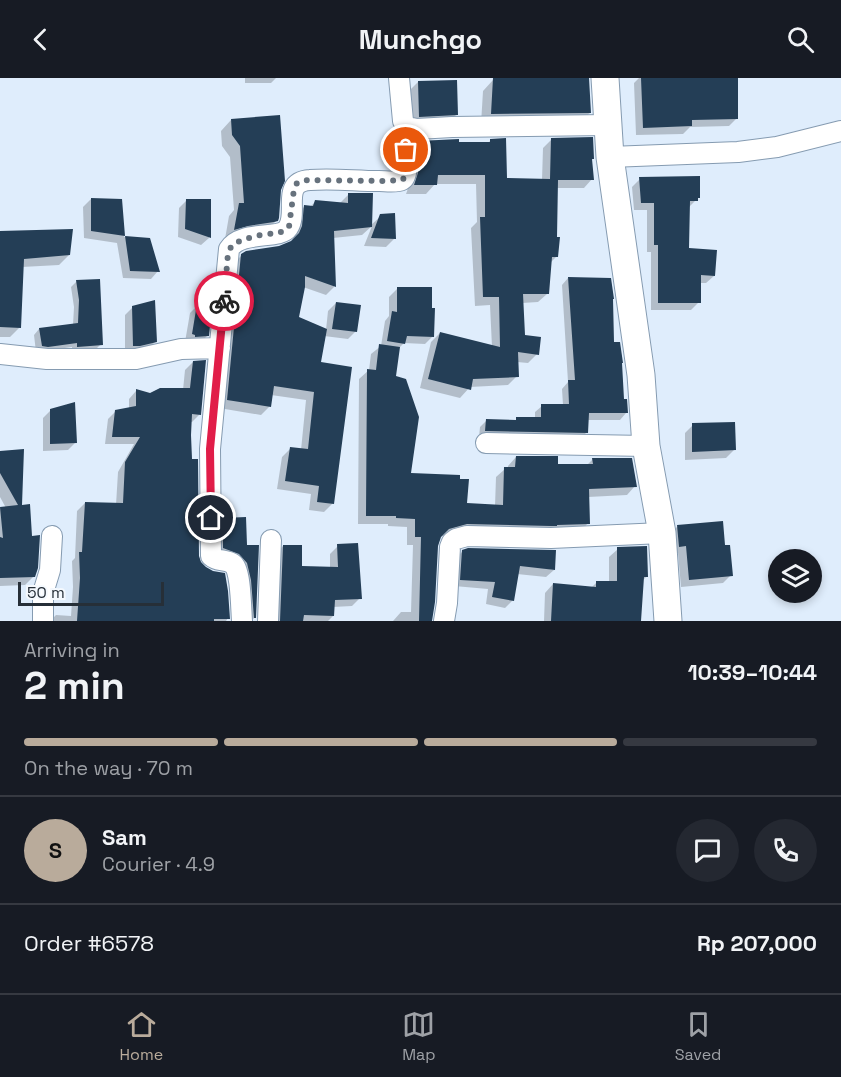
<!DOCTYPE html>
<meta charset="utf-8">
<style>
:root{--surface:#171b24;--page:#242831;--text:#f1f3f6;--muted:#9ea1a6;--line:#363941;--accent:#b9ab9b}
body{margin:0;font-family:"Space Grotesk",sans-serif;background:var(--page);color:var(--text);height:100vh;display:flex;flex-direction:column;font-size:22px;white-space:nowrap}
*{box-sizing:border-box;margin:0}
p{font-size:20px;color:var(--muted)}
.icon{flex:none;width:33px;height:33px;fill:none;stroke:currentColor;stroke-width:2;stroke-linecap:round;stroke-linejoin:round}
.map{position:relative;height:543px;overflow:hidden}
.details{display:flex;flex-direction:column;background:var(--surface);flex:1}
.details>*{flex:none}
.tools{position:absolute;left:768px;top:471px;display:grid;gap:12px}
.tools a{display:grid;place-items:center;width:54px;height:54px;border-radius:50%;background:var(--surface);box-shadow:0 3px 9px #0003;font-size:30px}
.scale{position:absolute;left:18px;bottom:15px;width:146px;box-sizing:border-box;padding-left:6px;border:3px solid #262f38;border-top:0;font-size:16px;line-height:21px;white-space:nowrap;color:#262f38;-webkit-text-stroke:4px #f4f9fe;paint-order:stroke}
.pin{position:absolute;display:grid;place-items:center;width:51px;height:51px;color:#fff;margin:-26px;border:3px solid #fff;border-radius:50%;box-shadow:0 2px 6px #0007}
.courier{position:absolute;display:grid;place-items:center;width:60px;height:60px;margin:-30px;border:4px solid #e11d48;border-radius:50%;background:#fff;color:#222;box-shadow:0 2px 8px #0007}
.headline em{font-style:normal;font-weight:700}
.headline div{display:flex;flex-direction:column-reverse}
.headline{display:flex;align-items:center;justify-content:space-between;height:102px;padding:0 24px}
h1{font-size:39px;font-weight:700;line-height:45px}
.bar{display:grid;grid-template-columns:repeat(4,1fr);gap:9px 6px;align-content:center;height:72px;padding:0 24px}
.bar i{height:8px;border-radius:4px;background:var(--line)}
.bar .on{background:var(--accent)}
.bar p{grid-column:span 4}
.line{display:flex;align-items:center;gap:15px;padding:0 24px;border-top:2px solid var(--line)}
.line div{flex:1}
.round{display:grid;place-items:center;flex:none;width:63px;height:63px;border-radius:32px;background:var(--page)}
header{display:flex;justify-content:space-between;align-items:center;height:78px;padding:0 24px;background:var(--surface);font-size:27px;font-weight:700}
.tab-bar{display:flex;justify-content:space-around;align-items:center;height:84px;border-top:2px solid var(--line);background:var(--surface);font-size:16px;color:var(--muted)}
.tab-bar a{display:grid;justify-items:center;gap:3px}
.tab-bar .on{color:var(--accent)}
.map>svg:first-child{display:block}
</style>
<header><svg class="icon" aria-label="back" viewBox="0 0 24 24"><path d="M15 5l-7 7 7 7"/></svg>Munchgo<svg class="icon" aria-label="search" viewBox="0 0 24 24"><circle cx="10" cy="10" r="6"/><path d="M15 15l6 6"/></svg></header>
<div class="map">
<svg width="841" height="543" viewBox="0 0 841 543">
<rect width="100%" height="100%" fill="#dfedfc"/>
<path fill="#0003" d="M225 0H276L271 5H245V0Z
M539 0H588L590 35 579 45 481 46 483 13 493 2Z
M639 0H737V40L729 48 690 49 683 56 636 57 634 5Z
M418 4 457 36 449 44 411 46 410 12Z
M231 42 279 112 277 142 266 153 236 157 225 161 229 138 234 132 230 79 222 68 221 53Z
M552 61 593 81 591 82 592 101 584 110H556L557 178 550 185 547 216 538 224 522 225 523 259 537 276 528 285 517 284V298L508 307 470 309 460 320 420 310 431 264 440 255 492 269 490 227 475 228 471 150 477 144 476 106H435L426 116H406L410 105V73L419 64 457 66 488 65 491 62 505 102H542L543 70Z
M640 101 696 122 688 130V171L714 198 706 205H699V224L691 232H651V174H647V132H634L632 109Z
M349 116 371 147 381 138 394 161 386 169 364 168 372 148 362 157 333 160 334 209 326 217 303 209 297 240 326 252 328 233 336 225 356 253 348 261 324 258 319 286 333 425 324 434 309 432 311 416 277 411 282 379 291 370 301 372 306 322 271 317 270 328 261 337 219 330 232 187 242 177 279 169 291 165 294 158 296 137 304 129H310L315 124 339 126Z
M91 121 121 122 124 159 149 161 158 193 151 201 123 200 117 165 84 160 83 129Z
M187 122H210L209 160 201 167 178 159 179 130Z
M0 155 69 177 59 187 22 189 20 249 10 259H0Z
M568 200 613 266 622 322 626 335 620 342H587V354L580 361 479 359 480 349 487 342 514 343 517 341H535V334L542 328 563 327 562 311 568 304 562 207Z
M77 203 101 266 95 272 72 274V269L36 274 34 257 39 251 73 247 74 229 71 209Z
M397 211 433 258 425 266 404 265 399 270 395 300 409 396 466 427 495 428 496 399 505 391H508V388L516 379 557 388 587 387 593 381 635 408 627 417 588 419V445L580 454H458L439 459 437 468 431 543H393L401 534H411L413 467H407V449L388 448V446H358L359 301 369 292 371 276 381 268 385 243 389 238V219Z
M198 227 207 258 199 266 185 264 190 235Z
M133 229 156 263 148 271 125 275V237Z
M193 284 200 336 192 344H190V357L198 479 228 540 226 543H50L56 537 71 538 73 509 72 483 75 480 77 433 85 425 116 427 118 394 134 366H105L108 341 116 333 129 331V321L136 313 150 316 183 312 185 292Z
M51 332 76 364 68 372 43 373V340Z
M693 347 734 372 726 380 685 382V355Z
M0 378 21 429 34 498 25 507 0 508V430H6L0 419Z
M223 441 245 469H257L255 539 251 543 244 511 216 478 215 449Z
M677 449 724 469 731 497 723 505 681 509 678 475 671 476 669 457Z
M283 468 300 489 330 490V476L338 468 360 520 352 528 333 529V538L328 543H273L276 476Z
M618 471 647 498 642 503 639 543H544L545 515 553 506 591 510 597 504H609V479Z
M463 473 554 492 546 499 517 496 513 522 505 530 486 526 488 511 454 508 455 481Z"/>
<path fill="#243e56" d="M493 0H589L591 35 491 36Z
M641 0H738V41L692 42V48L643 50Z
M457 2 458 37 419 39 418 3Z
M280 37 285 103 281 112 279 140 278 143 274 144 248 148 234 152 239 125H244L240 68 232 57 231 41Z
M593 59 594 81H592L594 102H558L557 159H560L558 179H552L549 216H523L525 257 541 259 539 277 518 274 519 299 473 301 471 312 428 301 440 254 500 269 499 219H483L480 139H485V97H438L437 107H414L418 95V63L459 61V64H490V61L506 60 507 100 550 101 551 60Z
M700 98V120H698V123H690L689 170 717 172 715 198 701 197V225H658V167H654V125H641L639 99Z
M348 115H373L372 149 334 153 336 209 305 198V209L299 239 327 251 321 284 352 289 334 426 317 424 319 408 285 403 290 369 308 371 314 314 274 308 271 329 227 322 241 176 246 173 279 168 291 163 299 155 302 148 304 127 313 128 315 122 348 125Z
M91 120 122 121 125 158 91 153Z
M186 121H211V160L185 151Z
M395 135 396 161 371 160 380 136Z
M73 151 70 177 24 181 21 250 0 249V153Z
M125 158 150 160 160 194 130 193Z
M568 199 611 200 614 221H613L614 264H620L623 285H622L624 321H627L628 335H589L588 355 485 353 486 341 516 342V339H541V326H569L568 302H575Z
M100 201 103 267 77 269V265L48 269 42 268 39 250 78 245 79 222 76 202Z
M397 209H432V230H435L434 259 407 258 405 266 387 263 392 233 397 234Z
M155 222 157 264 140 268H133L132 228Z
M336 224 361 227 357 254 332 251Z
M197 226 212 228 209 258 195 259V257L192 256Z
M379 266 400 269 396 298 406 301 419 339 411 395 460 397V401H469L467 425 503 427 504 389H515L516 378H558V386H593L592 380H632L637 409 589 411 590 446 557 447V448H551L467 446 449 451 441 459 438 468 435 524 432 543H419L421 459H415V441L396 440V438H366L367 291 376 292Z
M206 282 201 337 192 336 191 357 192 381H198L199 478 201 484 206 489 213 493 225 495 228 513 230 541H214V543H77L80 500 79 474H82L85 424 123 425 125 384 140 359H112L115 332 136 328V311L150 315 160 310H190L193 283Z
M75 324 77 365 50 366V331Z
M735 344 736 372 692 374V345Z
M24 371 22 427 30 426 32 458 40 457 38 490 35 499 0 500V459L3 460 0 429 18 427 0 395V373Z
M246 439 247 467H259L256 540H254L251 502 247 485 239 476 223 470V440Z
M723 443 725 467H730L733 498 689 502 686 468 679 469 677 447Z
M358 465 362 521 335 522 334 538 304 537 303 543H280L283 467H302V488L338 489 337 466Z
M647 468 648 499H644L641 543H551L553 505 596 509V503H617V469Z
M468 470 556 472 555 492 520 488 514 523 492 519 495 504 460 502 462 472Z"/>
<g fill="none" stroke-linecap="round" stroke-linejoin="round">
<g stroke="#859bb1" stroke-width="22">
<path id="street" d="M399 0 403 43 407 49 417 51 452 49 608 47
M610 79 738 74 777 69 841 53
M0 276 47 281H136L181 271 220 270
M486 365 646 368
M43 543V515L50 492 52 458
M242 543C241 532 241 491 233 486 226 481 217 484 211 478L210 371 229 171C241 152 280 162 288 150 299 134 280 104 310 102 332 100 356 103 379 103 385 103 396 105 402 102 405 100 405 98 406 95V57L407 49
M268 543 271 462
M444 543 447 525 450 469 452 464 456 461 467 458 551 460 662 455"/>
</g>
<g stroke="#859bb1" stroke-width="29">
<path id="secondary" d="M605 0 610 79 641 297 646 368 662 455 668 543"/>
</g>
<use href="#street" stroke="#fff" stroke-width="20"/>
<use href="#secondary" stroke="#fff" stroke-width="27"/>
</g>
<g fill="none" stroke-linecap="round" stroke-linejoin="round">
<path stroke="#67727d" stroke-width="6" stroke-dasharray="0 10.8" d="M224 223 228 175 232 167C241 162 251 159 261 157 271 155 281 157 289 149L294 111 297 105 308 102 384 103 402 102 406 98V72"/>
<path stroke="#e11d48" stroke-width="8" d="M211 440 210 371 224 223"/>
</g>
</svg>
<div class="tools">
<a><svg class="icon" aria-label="layers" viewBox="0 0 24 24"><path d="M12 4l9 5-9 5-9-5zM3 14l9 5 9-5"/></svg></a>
</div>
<div class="scale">50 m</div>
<div class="pin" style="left:406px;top:72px;background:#ea580c"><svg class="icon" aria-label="bag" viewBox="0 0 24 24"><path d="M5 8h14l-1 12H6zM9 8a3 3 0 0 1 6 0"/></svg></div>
<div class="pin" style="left:211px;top:440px;background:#1f2937"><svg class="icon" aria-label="home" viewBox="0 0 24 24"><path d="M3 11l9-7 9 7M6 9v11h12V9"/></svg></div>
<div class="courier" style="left:224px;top:223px"><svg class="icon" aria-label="bike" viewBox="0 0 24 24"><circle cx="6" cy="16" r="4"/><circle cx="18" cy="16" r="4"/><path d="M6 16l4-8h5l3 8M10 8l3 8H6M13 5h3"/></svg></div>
</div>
<section class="details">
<div class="headline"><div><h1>2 min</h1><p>Arriving in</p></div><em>10:39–10:44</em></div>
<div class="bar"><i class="on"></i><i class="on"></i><i class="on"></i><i></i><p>On the way · 70 m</p></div>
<div class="line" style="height:108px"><b class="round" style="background:var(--accent);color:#111">S</b><div><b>Sam</b><p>Courier · 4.9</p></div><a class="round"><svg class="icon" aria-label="chat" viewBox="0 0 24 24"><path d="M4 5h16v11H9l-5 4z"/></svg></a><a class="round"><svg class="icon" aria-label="phone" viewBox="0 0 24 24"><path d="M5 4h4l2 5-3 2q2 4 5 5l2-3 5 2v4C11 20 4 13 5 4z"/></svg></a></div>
<div class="line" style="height:78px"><div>Order #6578</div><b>Rp 207,000</b></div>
</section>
<nav class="tab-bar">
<a class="on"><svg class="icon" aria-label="home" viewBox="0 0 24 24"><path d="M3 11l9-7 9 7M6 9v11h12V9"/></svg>Home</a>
<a><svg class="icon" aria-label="map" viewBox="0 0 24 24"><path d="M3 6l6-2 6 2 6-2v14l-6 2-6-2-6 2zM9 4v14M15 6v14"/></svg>Map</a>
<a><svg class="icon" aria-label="saved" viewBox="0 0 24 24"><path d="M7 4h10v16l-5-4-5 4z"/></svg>Saved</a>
</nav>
